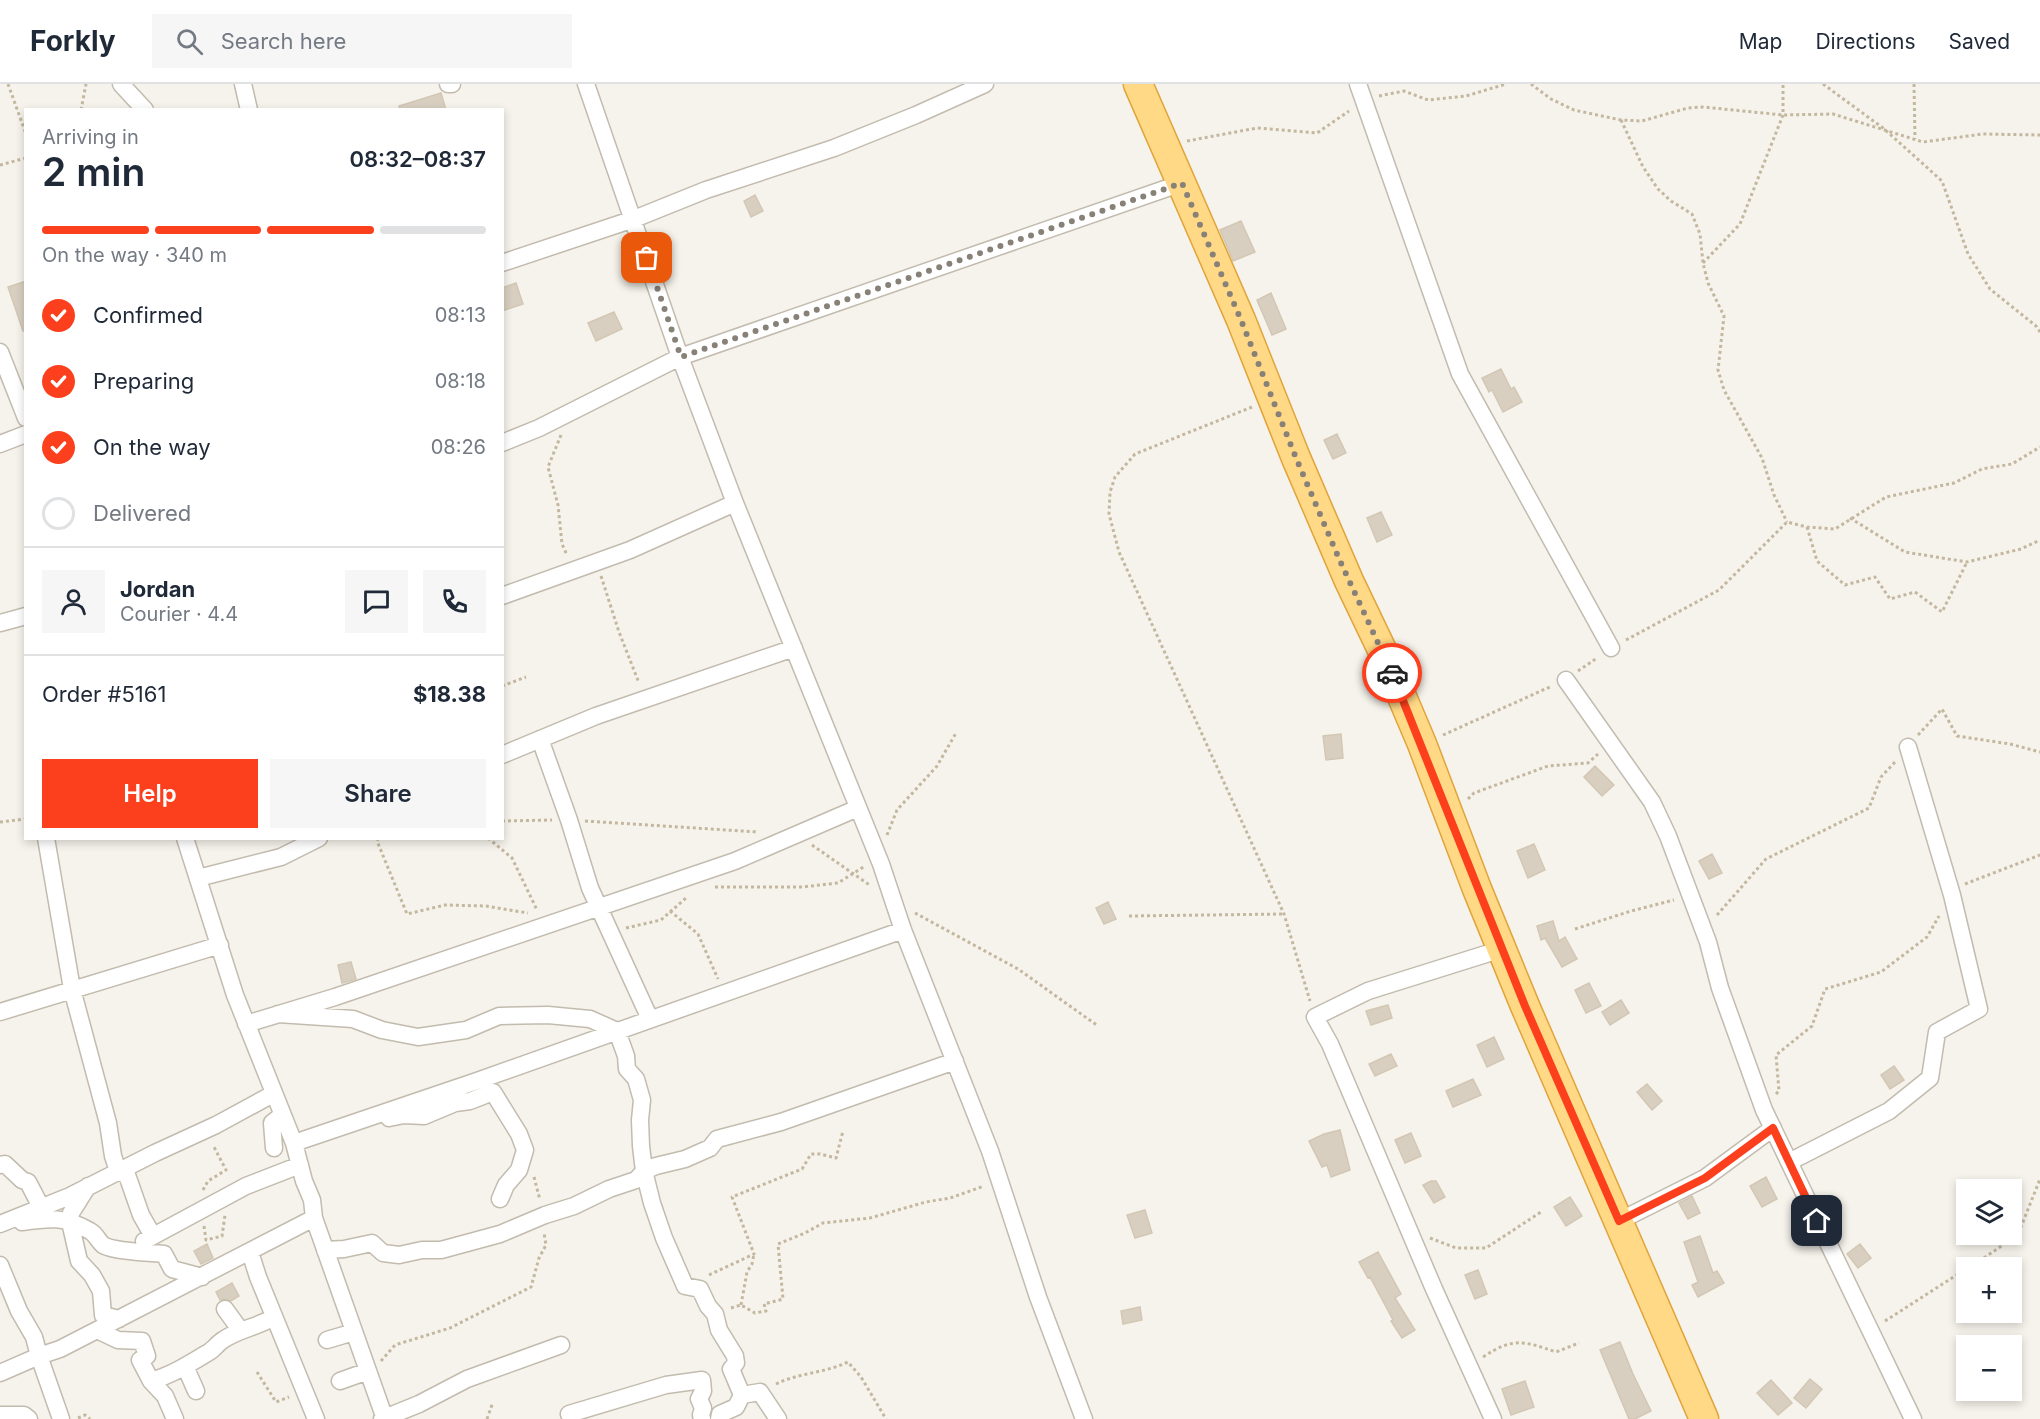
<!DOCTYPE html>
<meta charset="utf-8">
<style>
:root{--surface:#fff;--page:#f6f6f7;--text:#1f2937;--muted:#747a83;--line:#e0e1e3;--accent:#fc3f1d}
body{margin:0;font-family:Inter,sans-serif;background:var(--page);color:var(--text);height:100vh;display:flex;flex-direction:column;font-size:22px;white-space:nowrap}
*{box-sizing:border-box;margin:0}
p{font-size:20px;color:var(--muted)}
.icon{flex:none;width:33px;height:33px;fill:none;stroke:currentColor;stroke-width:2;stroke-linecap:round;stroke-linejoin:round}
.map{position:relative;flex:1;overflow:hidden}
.panel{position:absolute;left:24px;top:24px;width:480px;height:732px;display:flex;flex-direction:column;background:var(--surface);border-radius:0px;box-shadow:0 3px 9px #0003}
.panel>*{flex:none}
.fabs{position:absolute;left:1956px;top:1095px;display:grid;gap:12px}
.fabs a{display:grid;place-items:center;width:66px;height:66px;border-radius:0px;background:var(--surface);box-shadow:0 3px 9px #0003;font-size:30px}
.pin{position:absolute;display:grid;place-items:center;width:51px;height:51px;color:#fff;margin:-26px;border-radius:12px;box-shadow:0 3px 9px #0006}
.courier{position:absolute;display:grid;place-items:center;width:60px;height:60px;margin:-30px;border:4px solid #fc3f1d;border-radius:50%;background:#fff;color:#222;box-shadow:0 2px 8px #0007}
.head em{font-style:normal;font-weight:600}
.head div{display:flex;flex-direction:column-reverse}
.head{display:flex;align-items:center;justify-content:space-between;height:102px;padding:0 18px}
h1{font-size:39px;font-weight:600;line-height:45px}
.bar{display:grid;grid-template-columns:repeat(4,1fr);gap:9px 6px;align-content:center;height:72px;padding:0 18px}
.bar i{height:8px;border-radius:4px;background:var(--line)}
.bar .current{background:var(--accent)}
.bar p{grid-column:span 4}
.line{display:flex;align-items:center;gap:15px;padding:0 18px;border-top:2px solid var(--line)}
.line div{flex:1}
.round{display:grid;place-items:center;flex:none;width:63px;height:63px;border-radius:0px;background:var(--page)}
ol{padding:0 18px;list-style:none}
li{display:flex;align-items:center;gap:18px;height:66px}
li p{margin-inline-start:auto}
li .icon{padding:6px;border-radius:50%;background:var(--accent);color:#fff;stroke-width:4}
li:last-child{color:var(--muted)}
li i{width:33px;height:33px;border:3px solid var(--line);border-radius:50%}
.cta{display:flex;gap:12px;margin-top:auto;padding:12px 18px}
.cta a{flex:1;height:69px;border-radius:0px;background:var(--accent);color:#fff;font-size:24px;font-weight:600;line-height:69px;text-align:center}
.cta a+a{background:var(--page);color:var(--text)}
header{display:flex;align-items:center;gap:36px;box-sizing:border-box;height:84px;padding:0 30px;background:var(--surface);border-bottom:2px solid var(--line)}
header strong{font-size:28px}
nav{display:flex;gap:33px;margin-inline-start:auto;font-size:21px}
.search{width:420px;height:54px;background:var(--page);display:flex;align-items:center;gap:15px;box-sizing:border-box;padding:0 21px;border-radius:0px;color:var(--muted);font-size:22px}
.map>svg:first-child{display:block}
</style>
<header>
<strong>Forkly</strong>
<div class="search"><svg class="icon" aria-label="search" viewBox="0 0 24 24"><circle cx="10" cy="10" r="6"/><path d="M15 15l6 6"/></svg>Search here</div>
<nav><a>Map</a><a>Directions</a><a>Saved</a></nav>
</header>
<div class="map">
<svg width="2040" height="1335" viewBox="0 0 2040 1335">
<rect width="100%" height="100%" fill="#f6f3ec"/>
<path fill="#d8cfc1" stroke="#d3c7b4" stroke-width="1.5" d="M441 9 446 26H400L399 22Z
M755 111 763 127 751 133 744 117Z
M1241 137 1255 168 1233 177 1220 146Z
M26 197V246L23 247 8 203Z
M516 199 523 220 502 227V204Z
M1271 209 1286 245 1272 251 1257 216Z
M614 228 622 245 596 257 588 239Z
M1501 285 1511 305 1514 303 1522 318 1503 328 1492 306 1489 308 1482 294Z
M1337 350 1346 369 1333 375 1324 356Z
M1381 428 1392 451 1377 458 1367 434Z
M1341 650 1343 674 1326 676 1323 652Z
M1595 682 1614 701 1602 712 1584 693Z
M1534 760 1545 786 1528 794 1517 767Z
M1712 770 1722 789 1709 795 1699 777Z
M1108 818 1116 835 1104 840 1096 824Z
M1553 837 1559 857 1565 853 1577 875 1562 883 1545 854 1541 856 1537 842Z
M351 878 356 895 342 899 338 881Z
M1589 899 1601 922 1586 929 1575 906Z
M1621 916 1629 929 1610 941 1602 928Z
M1388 921 1392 934 1371 941 1366 927Z
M1494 953 1504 975 1487 983 1477 961Z
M1391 970 1397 982 1375 992 1369 980Z
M1894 982 1904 996 1890 1005 1881 991Z
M1473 995 1481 1011 1453 1023 1446 1007Z
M1647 1000 1662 1017 1652 1026 1637 1008Z
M1340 1046 1350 1086 1331 1093 1327 1081 1322 1083 1309 1057 1324 1050Z
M1411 1049 1421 1072 1405 1079 1395 1056Z
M1766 1093 1777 1115 1762 1123 1750 1102Z
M1431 1097H1436L1445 1113 1434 1119 1423 1101Z
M1692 1112 1700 1129 1688 1135 1679 1119Z
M1570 1113 1582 1132 1566 1142 1554 1123Z
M1145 1126 1152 1149 1135 1154 1127 1131Z
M1700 1152 1713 1189 1717 1187 1724 1199 1698 1213 1692 1201 1698 1198 1684 1158Z
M207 1160 213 1174 201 1180 194 1167Z
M1860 1160 1871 1174 1858 1184 1847 1170Z
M1378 1168 1401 1210 1395 1214 1415 1246 1402 1254 1391 1237 1393 1236 1370 1193 1368 1194 1359 1178Z
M1478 1186 1487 1210 1475 1215 1465 1191Z
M232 1199 239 1212 231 1217 224 1215 220 1216 216 1208Z
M1140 1223 1142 1236 1123 1240 1121 1227Z
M1620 1258 1633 1290 1651 1327 1635 1335H1629L1600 1266Z
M1810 1295 1822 1305 1806 1324 1794 1314Z
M1771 1296 1792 1319 1778 1331 1757 1309Z
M1525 1297 1534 1323 1511 1331 1502 1305Z"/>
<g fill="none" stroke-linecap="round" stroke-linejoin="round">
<g stroke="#c2bbae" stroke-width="19">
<path id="minor" d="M121 0 145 26
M243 0 249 26
M448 0H452
M586 0 680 273 735 419 881 780 903 846 990 1067 1038 1213 1084 1335
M1358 0 1460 290 1611 564
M502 179 634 135 706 106 834 64 916 31 985 0
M0 268 26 334
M502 359 539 344 680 273 1182 99
M0 360 26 350
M502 512 630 466 735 419
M0 539 26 532
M1566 596 1652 718 1668 752 1708 858 1720 904 1764 1026 1913 1335
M540 655 569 736 590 804 650 935
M502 671 596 632 794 564
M46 754 72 905 108 1039 113 1072 118 1087 127 1091 141 1131 153 1152
M198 794 281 773 319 754
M0 928 220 861
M278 930 353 935 382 946 418 953 466 946 499 932 548 931 590 935 617 947 626 972 627 985 636 995 642 1016 640 1036 641 1062 644 1087 652 1119 664 1154 685 1202 700 1205 708 1222 715 1230 719 1246 735 1272 736 1279 731 1285 742 1311 760 1308 778 1335
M246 940 335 913 735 777 858 724
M389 1034 404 1031 424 1032 455 1019 470 1017 493 1008 519 1050 525 1066 519 1086 506 1101 500 1115
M294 1059 474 998 903 846
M274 1064 272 1039 282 1031
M1789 1078 1889 1027 1930 994 1937 948 1979 925 1952 811 1908 663
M0 1081 5 1080 22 1096 28 1098 41 1123
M88 1102 71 1129 70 1138 79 1177 92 1191 101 1207 103 1231 119 1235
M314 1134 385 1335
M1619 1137 1705 1094 1773 1044
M22 1138C49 1134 65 1132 90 1147 96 1150 98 1157 103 1161 112 1167 151 1169 164 1170L172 1185 202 1193
M0 1140 70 1112 155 1069 216 1041 273 1010
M144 1157 246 1102 300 1081
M325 1166 344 1165 372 1159 383 1169 399 1171 422 1166H441L500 1150 545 1131 574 1122 609 1105 636 1096 644 1087 656 1082 685 1075 710 1064 717 1055 781 1038 955 977
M250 1168 258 1193 316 1335
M0 1181 19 1227 34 1253 39 1272 60 1265 97 1246 314 1134 312 1116 304 1097 294 1059 235 911 185 754
M225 1225 241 1247
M97 1246 118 1256 142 1257 147 1272 140 1276 151 1297 165 1312 175 1335
M327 1256 354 1248
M185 1282 196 1307
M0 1289 39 1272 61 1335
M151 1297C172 1291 191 1279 209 1268 214 1265 218 1259 223 1256 239 1245 258 1243 274 1233
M340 1297 368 1287
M569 1330 666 1301 702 1296 703 1307 699 1315 703 1324 701 1331 702 1335
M0 1335 1 1331H24L29 1335
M382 1335 419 1320 467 1295 561 1261
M719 1335 720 1330 736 1323 742 1311
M1493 1335 1434 1205 1330 960 1315 933 1368 907 1502 865"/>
</g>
<g stroke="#e0a43c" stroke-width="31">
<path id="trunk" d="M1138 0 1241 236 1296 374 1349 497 1383 568 1422 660 1477 805 1525 922 1704 1335"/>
</g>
<path stroke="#c4b79f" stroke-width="3" stroke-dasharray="3 3" stroke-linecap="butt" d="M8 0 26 50
M1531 0 1551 15 1574 26 1621 36 1642 37 1688 24 1703 23 1783 31 1833 30 1923 58 1983 50 2040 51
M1823 0 1883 44 1942 97 1968 170 1990 205 2036 242 2040 248
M1914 0 1915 55
M1379 12 1404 7 1428 16 1466 12 1506 0
M81 26 86 0
M1621 36 1643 83 1658 105 1671 117 1692 130 1700 150 1703 179 1708 199 1724 232 1718 286 1724 306 1762 374 1774 411 1787 438
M1187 57 1257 44 1317 49 1349 27
M0 81 26 74
M1703 179 1740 140 1783 31V0
M1252 323 1135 370 1115 393 1110 408 1109 430 1119 468 1284 830 1310 917
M561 351 548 383 558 421 562 460 567 471
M1850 434 1905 468 1967 478 2021 465 2040 456
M1807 443 1817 477 1845 501 1875 493 1890 515 1915 508 1942 528 1967 478
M601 492 619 548 639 599
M1626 556 1719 506 1787 438 1807 443 1835 445 1886 413 1954 399 1982 385 2012 380 2040 363
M1578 587 1597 574
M502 602 526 593
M1443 651 1552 602
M1918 651 1942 625 1957 652 2010 660 2040 668
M1468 715 1474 709 1548 682 1588 679 1598 670
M502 737 552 736
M585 737 758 748
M0 738 26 735
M887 751 897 726 937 682 956 649
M378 754 377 757 407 830 445 821 486 822 528 829
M488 754 512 774 537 826
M812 761 871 802
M1965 800 2040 771
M715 803H802L838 799 865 782
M670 827 698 850 718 895
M915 829 1018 885 1098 942
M1717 831 1766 775 1869 724 1881 693 1896 677
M1129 832 1284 830
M626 844 661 836 687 813
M1575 845 1631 827 1674 816
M1776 1010 1779 1007 1776 971 1812 942 1825 905 1881 888 1927 853 1939 832
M534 1093 540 1116
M203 1106 208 1097 226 1086 213 1061
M204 1142 206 1156 222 1152 225 1131
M1430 1154 1456 1164H1486L1541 1128
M1969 1184 2000 1163 2019 1148 2040 1095
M709 1191 754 1170 732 1113 802 1085 811 1070H820L836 1074 843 1047
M741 1221 747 1188 752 1180 754 1170
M731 1224 741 1221 755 1229 766 1227 764 1220 783 1215 778 1160 805 1149 823 1139 870 1134 926 1118 950 1114 984 1102
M1885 1237 1966 1185
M1483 1273C1513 1253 1524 1257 1556 1268L1579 1259
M381 1277 395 1261 450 1244 531 1203 539 1174 546 1161 544 1149
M257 1288 276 1318 289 1313
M776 1300C798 1289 825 1289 848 1278L861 1293 886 1335
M78 1334 85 1331 90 1335
M487 1335 493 1318"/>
<use href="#minor" stroke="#fff" stroke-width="16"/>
<use href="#trunk" stroke="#ffd985" stroke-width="28"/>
</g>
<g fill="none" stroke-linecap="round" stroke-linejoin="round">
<path stroke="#878178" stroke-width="6" stroke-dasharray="0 10.8" d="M647 174 681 273 1182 99 1241 236 1296 374 1340 477 1392 589"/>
<path stroke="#fc3f1d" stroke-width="8" d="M1392 589 1525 922 1619 1137 1705 1094 1773 1044 1817 1137"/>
</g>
</svg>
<div class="fabs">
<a><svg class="icon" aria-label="layers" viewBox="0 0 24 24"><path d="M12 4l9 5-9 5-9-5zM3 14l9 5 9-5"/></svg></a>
<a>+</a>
<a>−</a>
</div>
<div class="pin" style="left:647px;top:174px;background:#ea580c"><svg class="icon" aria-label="bag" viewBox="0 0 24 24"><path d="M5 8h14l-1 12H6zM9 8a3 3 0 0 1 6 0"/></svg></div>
<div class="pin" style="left:1817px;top:1137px;background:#1f2937"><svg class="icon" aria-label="home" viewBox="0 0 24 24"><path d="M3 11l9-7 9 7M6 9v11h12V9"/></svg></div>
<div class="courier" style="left:1392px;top:589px"><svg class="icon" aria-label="car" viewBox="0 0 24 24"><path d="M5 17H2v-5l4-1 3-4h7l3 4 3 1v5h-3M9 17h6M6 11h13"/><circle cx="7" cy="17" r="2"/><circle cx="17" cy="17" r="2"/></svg></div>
<section class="panel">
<div class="head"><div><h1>2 min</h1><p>Arriving in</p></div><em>08:32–08:37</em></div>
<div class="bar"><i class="current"></i><i class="current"></i><i class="current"></i><i></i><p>On the way · 340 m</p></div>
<ol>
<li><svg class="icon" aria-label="check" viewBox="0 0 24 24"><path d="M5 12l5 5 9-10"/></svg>Confirmed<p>08:13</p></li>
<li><svg class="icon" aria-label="check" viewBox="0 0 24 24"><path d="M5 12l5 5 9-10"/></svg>Preparing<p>08:18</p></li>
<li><svg class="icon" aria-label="check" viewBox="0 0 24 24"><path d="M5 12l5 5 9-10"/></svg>On the way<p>08:26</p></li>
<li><i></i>Delivered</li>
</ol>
<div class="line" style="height:108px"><a class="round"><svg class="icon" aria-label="person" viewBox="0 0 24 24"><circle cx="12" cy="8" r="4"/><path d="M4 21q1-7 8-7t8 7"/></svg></a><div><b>Jordan</b><p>Courier · 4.4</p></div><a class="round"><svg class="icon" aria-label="chat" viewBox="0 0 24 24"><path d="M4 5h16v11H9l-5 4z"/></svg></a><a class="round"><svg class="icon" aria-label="phone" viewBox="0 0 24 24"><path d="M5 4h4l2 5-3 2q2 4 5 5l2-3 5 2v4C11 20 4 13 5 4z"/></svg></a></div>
<div class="line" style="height:78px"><div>Order #5161</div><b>$18.38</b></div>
<div class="cta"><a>Help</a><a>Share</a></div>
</section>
</div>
